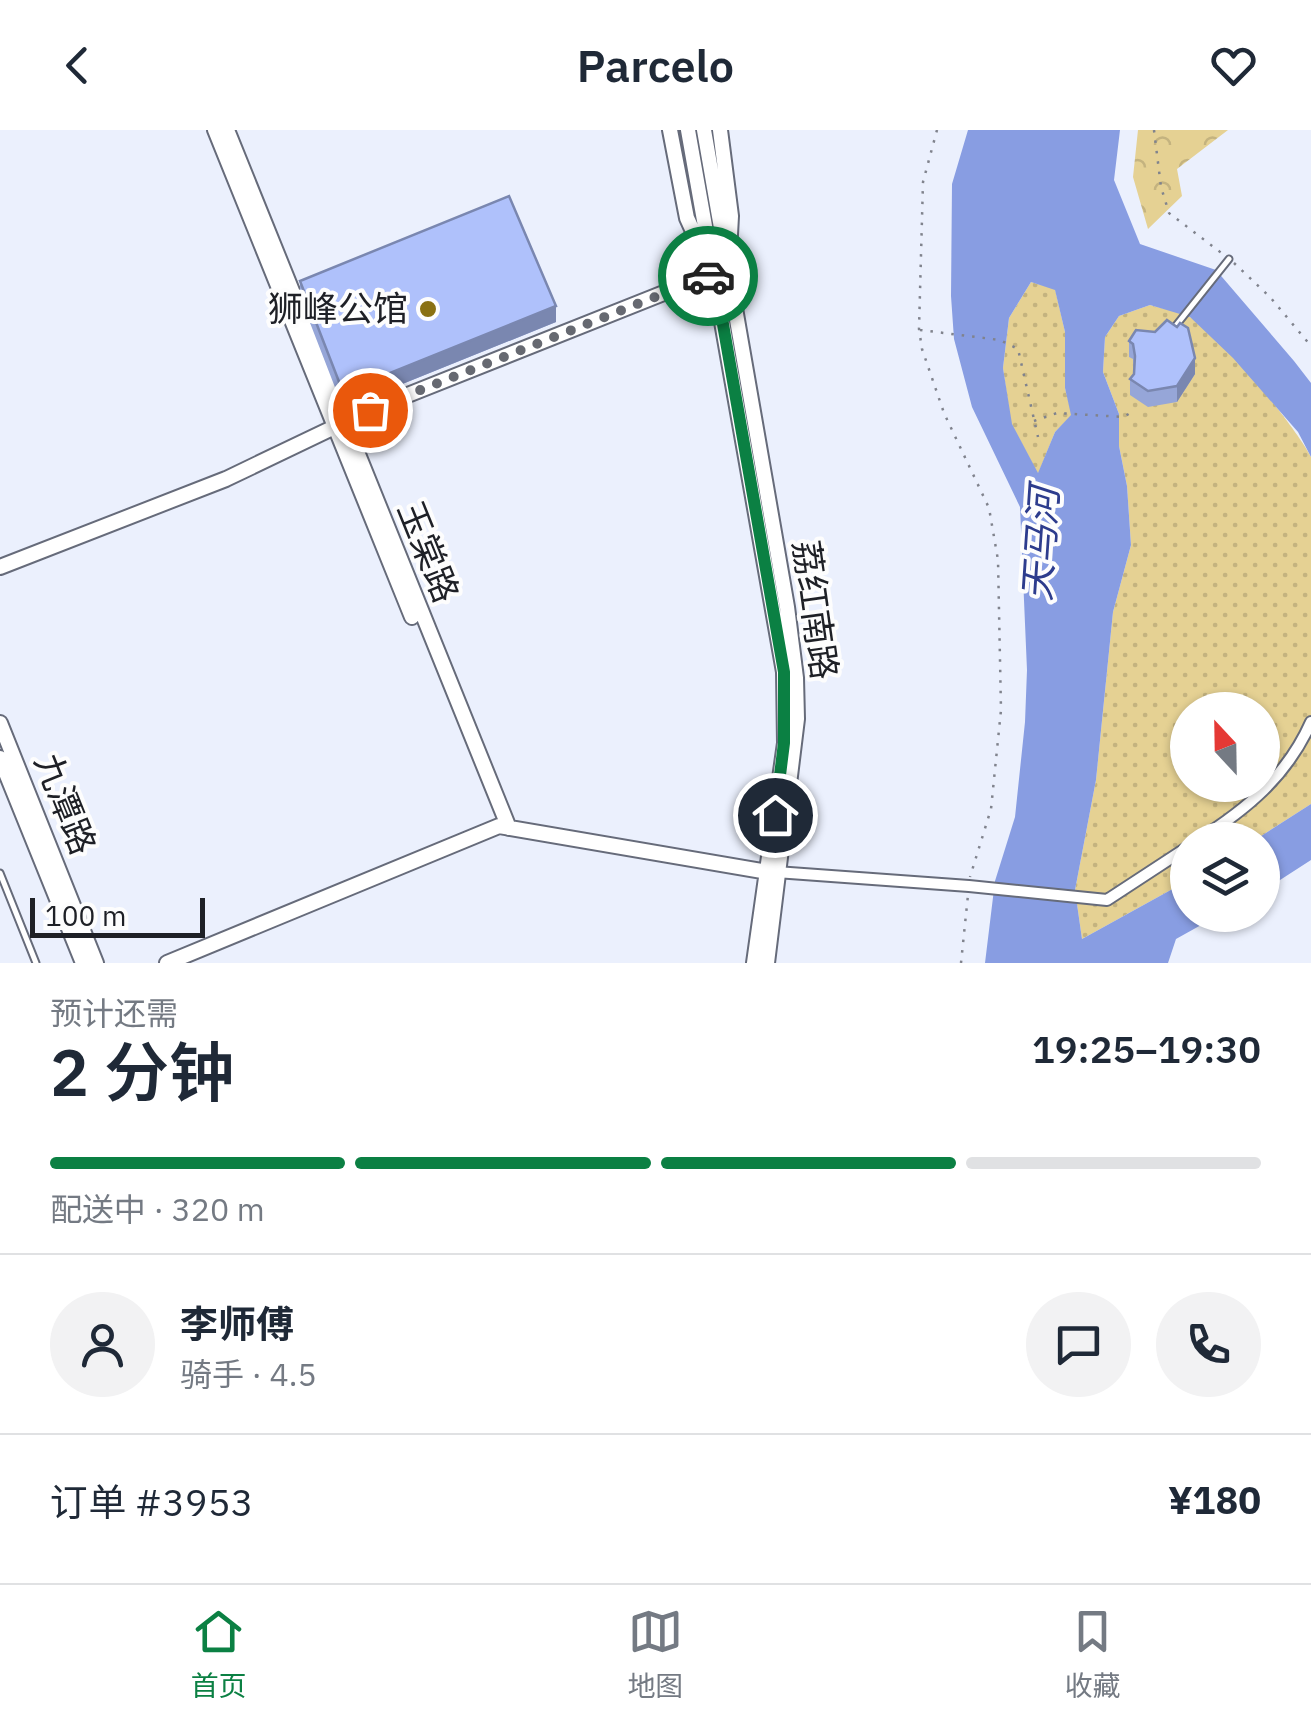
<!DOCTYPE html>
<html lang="zh">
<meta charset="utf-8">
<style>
:root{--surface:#fff;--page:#f2f2f3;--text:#1f2937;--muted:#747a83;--line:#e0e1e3;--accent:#0b8043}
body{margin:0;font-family:"IBM Plex Sans","Noto Sans SC",sans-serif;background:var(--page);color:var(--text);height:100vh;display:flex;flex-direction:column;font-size:38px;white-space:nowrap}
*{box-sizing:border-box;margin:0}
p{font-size:32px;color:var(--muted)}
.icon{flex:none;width:55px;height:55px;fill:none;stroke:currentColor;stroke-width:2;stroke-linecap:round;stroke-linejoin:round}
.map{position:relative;height:833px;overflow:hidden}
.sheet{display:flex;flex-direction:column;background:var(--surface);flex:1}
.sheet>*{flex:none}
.needle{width:65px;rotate:338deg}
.tools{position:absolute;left:1170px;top:562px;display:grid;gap:20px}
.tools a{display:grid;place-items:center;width:110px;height:110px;border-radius:50%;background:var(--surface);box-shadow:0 2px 8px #0004;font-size:50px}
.scale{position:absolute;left:30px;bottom:25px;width:175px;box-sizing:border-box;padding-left:10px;border:5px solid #1e2026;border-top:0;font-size:28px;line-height:35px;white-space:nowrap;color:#1e2026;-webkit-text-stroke:8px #fdfdfd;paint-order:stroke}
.pin{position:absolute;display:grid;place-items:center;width:85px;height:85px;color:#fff;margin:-42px;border:5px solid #fff;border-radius:50%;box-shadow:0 2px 10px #0007}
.courier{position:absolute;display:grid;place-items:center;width:100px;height:100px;margin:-50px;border:8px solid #0b8043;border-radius:50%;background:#fff;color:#222;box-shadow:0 2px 12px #0007}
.headline em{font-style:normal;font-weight:600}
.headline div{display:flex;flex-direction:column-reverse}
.headline{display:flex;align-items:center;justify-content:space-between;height:170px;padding:0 50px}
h1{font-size:65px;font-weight:600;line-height:75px}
.bar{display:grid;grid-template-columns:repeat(4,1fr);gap:15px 10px;align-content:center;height:120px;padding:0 50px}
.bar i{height:12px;border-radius:8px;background:var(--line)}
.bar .on{background:var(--accent)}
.bar p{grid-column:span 4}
.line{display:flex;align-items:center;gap:25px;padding:0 50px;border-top:2px solid var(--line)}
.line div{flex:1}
.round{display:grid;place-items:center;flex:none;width:105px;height:105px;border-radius:52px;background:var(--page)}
header{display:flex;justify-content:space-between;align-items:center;height:130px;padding:0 50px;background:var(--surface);font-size:45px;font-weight:600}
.menu{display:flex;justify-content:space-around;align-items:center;height:140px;border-top:2px solid var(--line);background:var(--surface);font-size:28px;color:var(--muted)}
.menu a{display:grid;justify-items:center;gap:5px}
.menu .on{color:var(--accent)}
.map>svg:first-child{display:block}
</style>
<header><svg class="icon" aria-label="back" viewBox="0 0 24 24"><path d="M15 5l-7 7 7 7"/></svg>Parcelo<svg class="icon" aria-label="heart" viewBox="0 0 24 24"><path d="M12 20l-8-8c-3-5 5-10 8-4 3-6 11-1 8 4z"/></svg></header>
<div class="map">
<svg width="1311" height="833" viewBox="0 0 1311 833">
<defs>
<pattern id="grass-dots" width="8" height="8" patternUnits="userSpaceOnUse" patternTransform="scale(2.5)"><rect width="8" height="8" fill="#e5d193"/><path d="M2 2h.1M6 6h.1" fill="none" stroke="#c4b37f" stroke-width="1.8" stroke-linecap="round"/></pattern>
<pattern id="forest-crowns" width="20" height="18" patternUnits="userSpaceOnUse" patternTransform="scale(2.5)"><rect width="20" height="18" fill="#e5d193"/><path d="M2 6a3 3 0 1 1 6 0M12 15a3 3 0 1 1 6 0" fill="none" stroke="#c4b37f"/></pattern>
</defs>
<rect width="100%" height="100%" fill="#ebf0fd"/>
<path fill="url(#grass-dots)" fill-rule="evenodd" d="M1031 152 1055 159 1065 202V258L1072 285 1055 302 1038 344 1011 293 1003 238 1009 188Z
M1150 175C1162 179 1177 180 1188 186 1217 200 1295 296 1311 327V674L1255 710H1188L1187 751 1082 809 1075 760 1096 650 1113 482 1131 415 1127 356 1119 316V284L1103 242 1105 207 1119 186ZM1188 580H1262V655H1188Z"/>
<path fill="url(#forest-crowns)" d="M1138 0H1228L1177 39 1182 66 1148 99 1133 47Z"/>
<path fill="#889de2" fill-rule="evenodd" d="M968 0H1120L1114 50 1140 114 1216 140 1294 231 1311 253V327L1298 302 1233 228 1190 187 1150 175 1119 186 1105 207 1103 242 1119 284V316L1127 356 1131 415 1113 482 1096 650 1075 760 1082 809 1187 751 1188 785H1219L1176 809 1168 833H985L995 751 1015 687 1025 592 1027 540 1020 377 972 277 954 209 951 166 952 54ZM1031 152 1055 160 1065 202V258L1071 285 1055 302 1038 343 1012 294 1003 238 1009 188Z
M1311 674V730L1263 761 1262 710H1255Z"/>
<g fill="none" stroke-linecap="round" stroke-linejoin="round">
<g stroke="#666b7a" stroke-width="9">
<path id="service" d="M1174 198 1229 129
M0 743 36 833"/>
</g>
<g stroke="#666b7a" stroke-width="14">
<path id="minor" d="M1198 710C1247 679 1287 646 1311 592
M776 742 969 756 1107 770 1188 717"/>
</g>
<g stroke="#666b7a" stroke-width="18">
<path id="tertiary" d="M215 0 412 487
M227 0 509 698
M670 0 687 88 708 134
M688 0 784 542 785 613 754 833
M704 0 787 477 796 548 797 589 767 833
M720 0 731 86 729 123
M0 437 226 349 370 280 714 143
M0 593 96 833
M0 628 83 833
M167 833 499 696 768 742"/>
</g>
<path stroke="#80838d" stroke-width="2.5" stroke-dasharray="2.5 8" stroke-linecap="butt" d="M937 0 923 52 919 199 922 219 944 283 989 378 998 430 1001 580 991 679 970 747
M1154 0 1161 57 1169 83 1224 125
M1234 133 1270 167 1311 216
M920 200 1000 210 1018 219 1038 307
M1034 291 1057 283 1124 287 1133 281
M961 833 968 765"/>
<use href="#service" stroke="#fff" stroke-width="5"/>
<use href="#minor" stroke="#fff" stroke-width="10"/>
<use href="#tertiary" stroke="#fff" stroke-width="14"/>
</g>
<path fill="#96a6d8" d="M300 151 556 192 343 278 300 167Z
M1129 211 1195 244 1177 272 1148 277 1130 265V249L1134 244 1133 229 1129 227Z"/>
<path fill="#7a87b0" d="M556 176V192L343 278V262Z
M1195 228V244L1177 272V256Z"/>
<path fill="#afc1fb" stroke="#7a87b0" stroke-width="2.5" d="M509 66 556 176 343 262 300 151Z
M1167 190 1177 197 1180 193 1188 198 1195 228 1177 256 1148 261 1130 249 1134 244 1135 226 1133 214 1129 211 1136 200 1155 202Z"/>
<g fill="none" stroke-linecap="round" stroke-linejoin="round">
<path stroke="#666971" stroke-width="10" stroke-dasharray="0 18" d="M370 280 708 146"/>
<path stroke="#0b8043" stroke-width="12" d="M708 146 714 143 784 542V613L775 685"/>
</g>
<circle fill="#8a7113" stroke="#fdfdfd" stroke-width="4" cx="428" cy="179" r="10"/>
<g text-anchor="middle" stroke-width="8" stroke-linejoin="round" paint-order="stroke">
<g font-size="35" fill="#1e2026" stroke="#fdfdfd" text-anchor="end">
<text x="408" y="191">狮峰公馆</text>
</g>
<g font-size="35" fill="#1e2026" stroke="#fdfdfd">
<text transform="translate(428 422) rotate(68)" y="12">玉棠路</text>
<text transform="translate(815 480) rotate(82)" y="12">荔红南路</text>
<text transform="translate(65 674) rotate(68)" y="12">九潭路</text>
</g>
<g font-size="38" font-style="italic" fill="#2d3c8d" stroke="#fdfdfd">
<text transform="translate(1041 414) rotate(-86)" y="13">天马河</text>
</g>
</g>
</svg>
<div class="tools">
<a><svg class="needle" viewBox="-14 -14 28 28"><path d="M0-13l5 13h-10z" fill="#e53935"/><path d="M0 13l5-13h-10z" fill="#747a83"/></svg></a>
<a><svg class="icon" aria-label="layers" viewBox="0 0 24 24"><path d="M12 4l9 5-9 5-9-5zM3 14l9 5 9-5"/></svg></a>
</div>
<div class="scale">100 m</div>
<div class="pin" style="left:370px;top:280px;background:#ea580c"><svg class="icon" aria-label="bag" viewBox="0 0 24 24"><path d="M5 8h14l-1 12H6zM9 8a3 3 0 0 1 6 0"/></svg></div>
<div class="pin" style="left:775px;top:685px;background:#1f2937"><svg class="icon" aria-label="home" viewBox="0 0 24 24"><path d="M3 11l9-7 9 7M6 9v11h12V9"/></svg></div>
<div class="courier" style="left:708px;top:146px"><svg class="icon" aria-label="car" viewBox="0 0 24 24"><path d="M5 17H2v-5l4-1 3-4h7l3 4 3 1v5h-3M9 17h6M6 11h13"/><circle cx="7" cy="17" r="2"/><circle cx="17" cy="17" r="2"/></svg></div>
</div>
<section class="sheet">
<div class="headline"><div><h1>2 分钟</h1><p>预计还需</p></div><em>19:25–19:30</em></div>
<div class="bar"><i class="on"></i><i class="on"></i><i class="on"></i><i></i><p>配送中 · 320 m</p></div>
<div class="line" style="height:180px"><a class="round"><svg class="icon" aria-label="person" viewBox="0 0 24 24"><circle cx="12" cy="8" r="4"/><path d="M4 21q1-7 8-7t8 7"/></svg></a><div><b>李师傅</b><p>骑手 · 4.5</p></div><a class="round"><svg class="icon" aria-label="chat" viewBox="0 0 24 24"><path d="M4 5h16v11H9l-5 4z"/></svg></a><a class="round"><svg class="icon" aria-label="phone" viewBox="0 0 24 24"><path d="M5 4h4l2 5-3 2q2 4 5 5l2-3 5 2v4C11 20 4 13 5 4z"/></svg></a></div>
<div class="line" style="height:130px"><div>订单 #3953</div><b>¥180</b></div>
</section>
<nav class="menu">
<a class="on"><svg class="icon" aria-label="home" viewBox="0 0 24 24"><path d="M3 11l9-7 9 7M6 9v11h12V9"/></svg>首页</a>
<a><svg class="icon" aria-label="map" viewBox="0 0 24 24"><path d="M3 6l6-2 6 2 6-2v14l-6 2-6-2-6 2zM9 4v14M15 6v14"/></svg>地图</a>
<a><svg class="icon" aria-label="saved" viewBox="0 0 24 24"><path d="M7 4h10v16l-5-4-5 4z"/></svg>收藏</a>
</nav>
